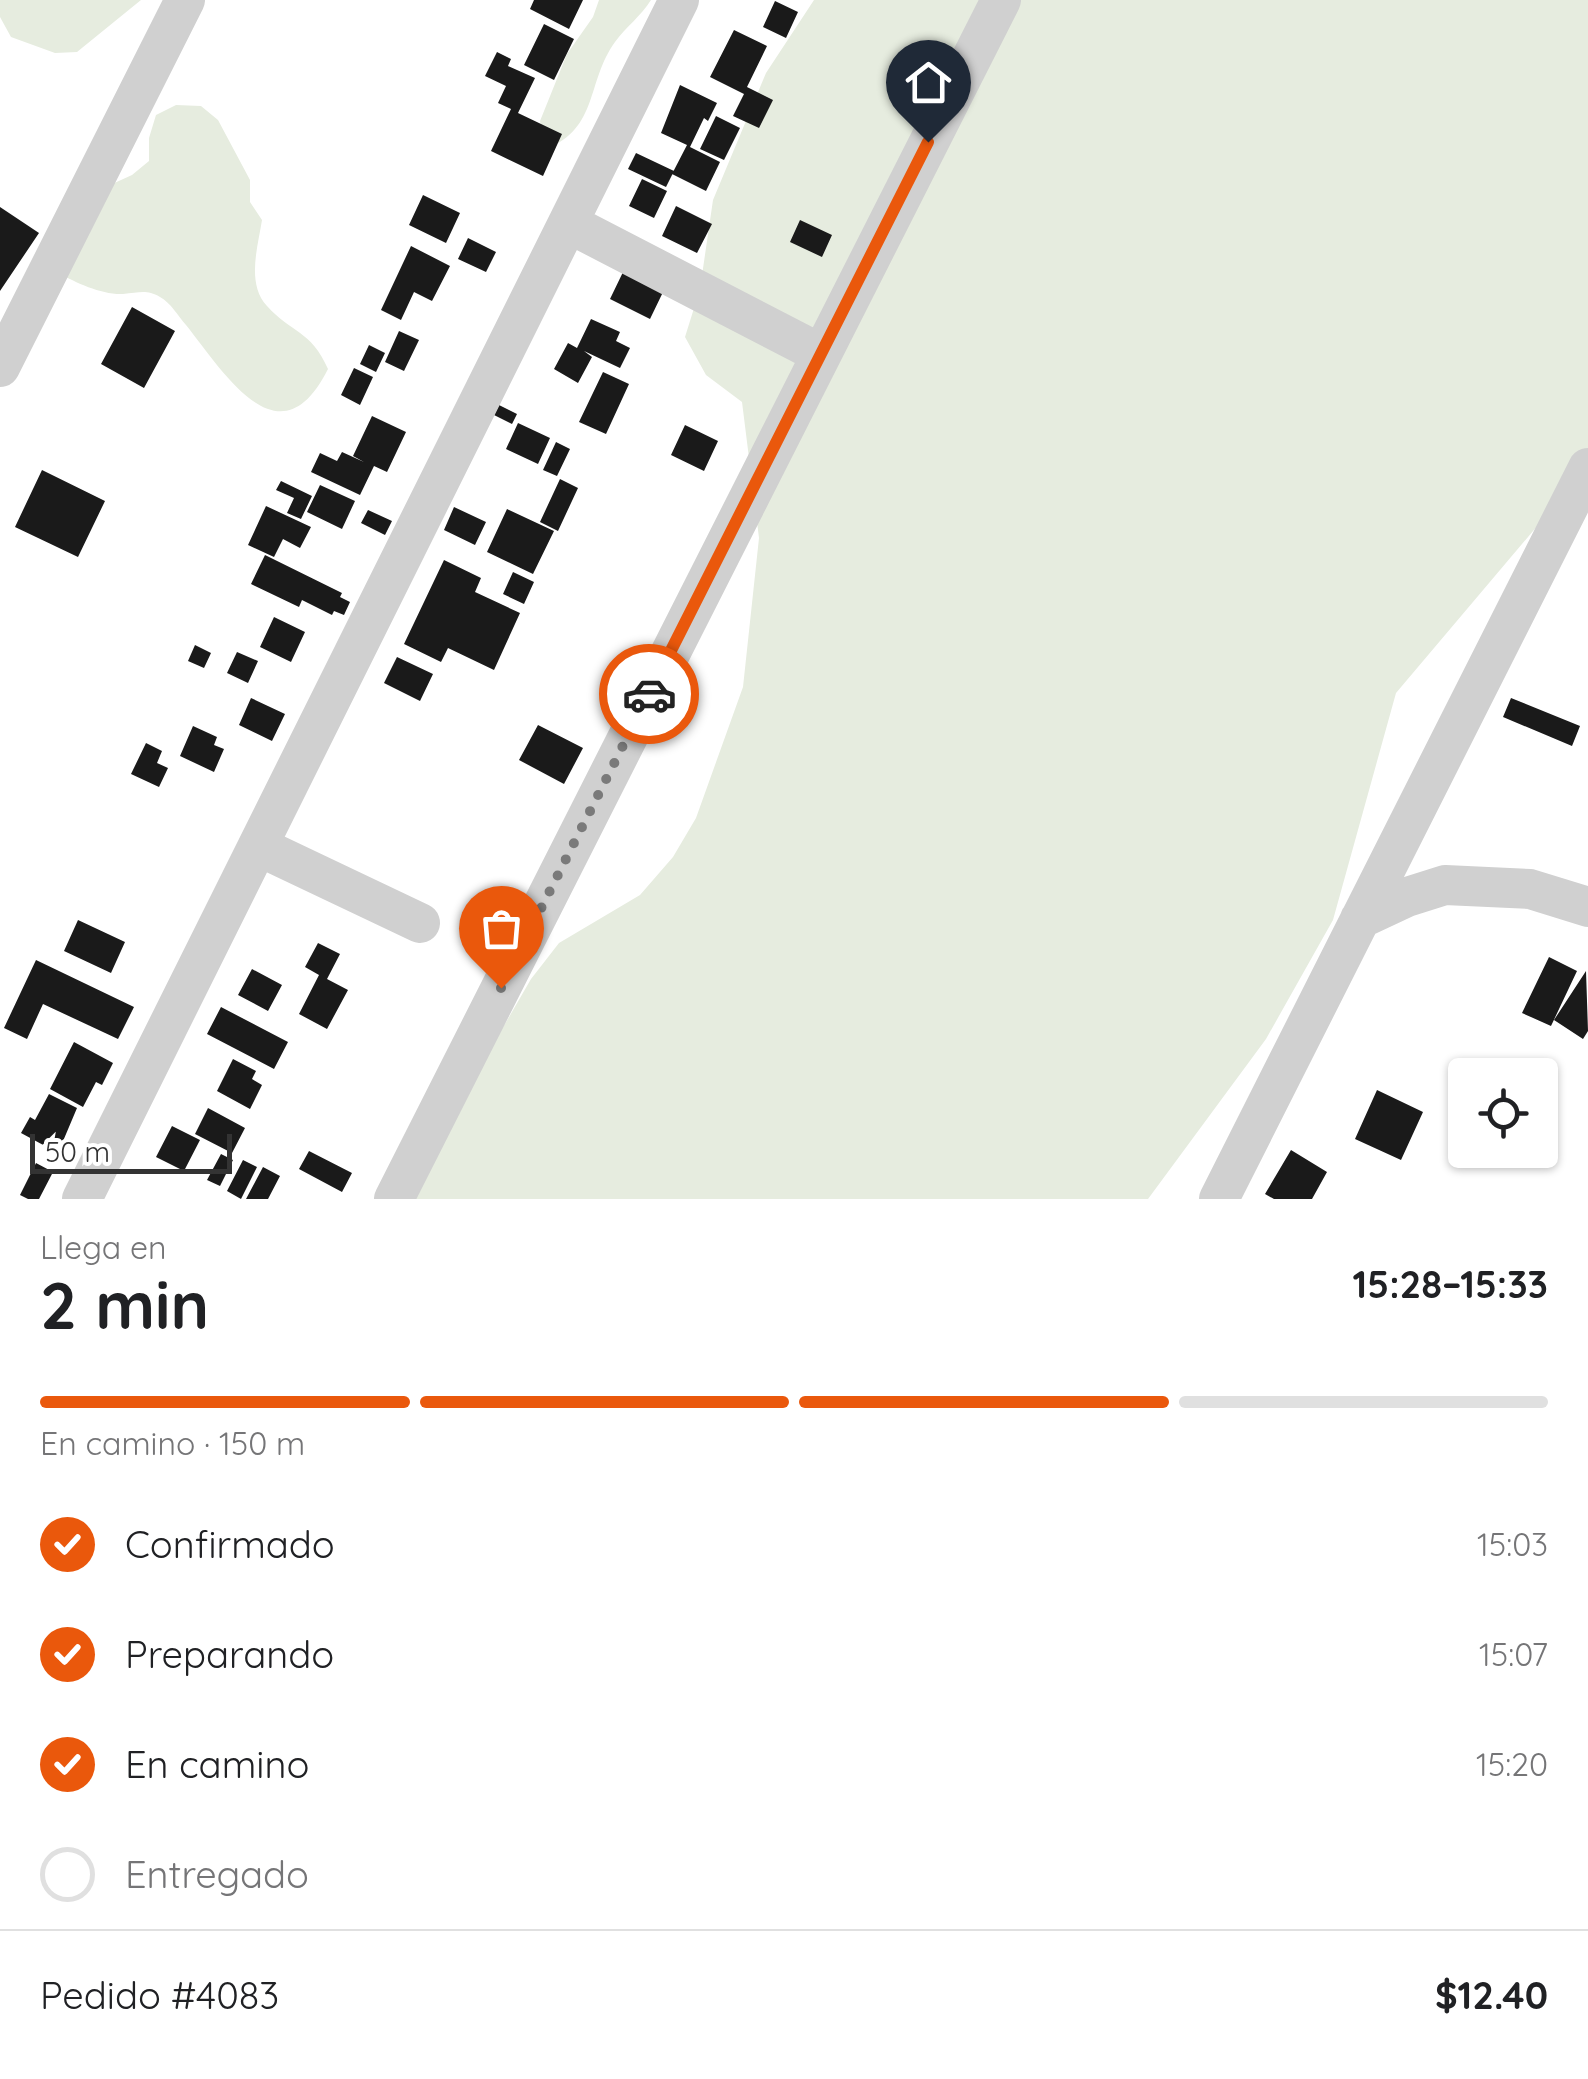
<!DOCTYPE html>
<html lang="es">
<meta charset="utf-8">
<style>
:root{--surface:#fff;--page:#f6f6f6;--text:#202124;--muted:#757577;--line:#e0e0e0;--accent:#ea580c}
body{margin:0;font-family:Quicksand,sans-serif;background:var(--page);color:var(--text);height:100vh;display:flex;flex-direction:column;font-size:38px;white-space:nowrap}
*{box-sizing:border-box;margin:0}
p{font-size:32px;color:var(--muted)}
.icon{flex:none;width:55px;height:55px;fill:none;stroke:currentColor;stroke-width:2;stroke-linecap:round;stroke-linejoin:round}
.map{position:relative;height:1199px;overflow:hidden}
.details{display:flex;flex-direction:column;background:var(--surface);flex:1}
.details>*{flex:none}
.tools{position:absolute;left:1448px;top:1058px;display:grid;gap:20px}
.tools a{display:grid;place-items:center;width:110px;height:110px;border-radius:10px;background:var(--surface);box-shadow:0 2px 8px #0004;font-size:50px}
.scale{position:absolute;left:30px;bottom:25px;width:202px;box-sizing:border-box;padding-left:10px;border:5px solid #333;border-top:0;font-size:28px;line-height:35px;white-space:nowrap;color:#333;-webkit-text-stroke:8px #fff;paint-order:stroke}
.pin{position:absolute;display:grid;place-items:center;width:85px;height:85px;color:#fff;margin:-102px -42px;border-radius:50% 50% 50% 0;rotate:-45deg;box-shadow:0 0 10px #0007}
.pin .icon{rotate:45deg}
.courier{position:absolute;display:grid;place-items:center;width:100px;height:100px;margin:-50px;border:8px solid #ea580c;border-radius:50%;background:#fff;color:#222;box-shadow:0 2px 12px #0007}
.summary em{font-style:normal;font-weight:800}
.summary div{display:flex;flex-direction:column-reverse}
.summary{display:flex;align-items:center;justify-content:space-between;height:170px;padding:0 40px}
h1{font-size:65px;font-weight:800;line-height:75px}
.bar{display:grid;grid-template-columns:repeat(4,1fr);gap:15px 10px;align-content:center;height:120px;padding:0 40px}
.bar i{height:12px;border-radius:8px;background:var(--line)}
.bar .active{background:var(--accent)}
.bar p{grid-column:span 4}
.line{display:flex;align-items:center;gap:25px;padding:0 40px;border-top:2px solid var(--line)}
.line div{flex:1}
ol{padding:0 40px;list-style:none}
li{display:flex;align-items:center;gap:30px;height:110px}
li p{margin-inline-start:auto}
li .icon{padding:10px;border-radius:50%;background:var(--accent);color:#fff;stroke-width:4}
li:last-child{color:var(--muted)}
li i{width:55px;height:55px;border:5px solid var(--line);border-radius:50%}
.map>svg:first-child{display:block}
</style>
<div class="map">
<svg width="1588" height="1199" viewBox="0 0 1588 1199">
<rect width="100%" height="100%" fill="#fff"/>
<path fill="#e6ecdf" d="M0 0H141L77 52 55 53 11 37 0 17Z
M599 0H651C641 16 626 27 615 42 586 82 599 128 546 149L540 121 567 54 593 17Z
M814 0H1588V453L1544 518 1396 693 1333 920 1266 1039 1148 1199H389L481 1056 505 1024 531 979 559 943 640 895 673 857 696 818 743 687 759 538 742 402 706 375 685 337 700 289 713 200 766 73Z
M176 105 201 106 218 120 250 180V202L262 220C258 246 246 284 267 306 291 333 311 330 328 369 280 465 225 374 186 325 178 316 171 303 160 297 146 289 139 293 123 294 102 295 77 283 58 273L110 185 132 175 149 161V138L156 115Z"/>
<path fill="#1a1a1a" d="M534 0H583L569 29 530 9Z
M775 1 798 12 786 38 763 27Z
M544 24 574 39 554 80 524 65Z
M734 30 767 46 747 87 773 100 759 128 733 116 744 94 710 77Z
M497 52 511 59 508 66 535 78 518 113 562 134 543 176 491 151 511 109 498 103 506 86 485 76Z
M680 85 717 103 708 121 704 118 690 147 720 162 706 191 672 174 687 145 661 133Z
M716 116 740 128 724 160 700 149Z
M636 153 674 171 666 187 628 169Z
M642 179 667 191 654 218 629 206Z
M423 195 460 213 446 243 409 225Z
M676 206 712 224 697 253 662 236Z
M0 207 39 233 0 291Z
M800 220 832 235 822 257 790 242Z
M468 238 496 252 486 272 458 259Z
M411 246 450 266 432 301 414 292 401 320 381 310Z
M624 270 664 290 650 319 610 299Z
M132 307 175 331 144 388 101 364Z
M591 319 620 332 616 341 630 348 620 368 584 351 592 357 578 383 554 369 568 343 577 348Z
M399 331 419 340 404 371 385 362Z
M369 345 385 353 376 372 360 364Z
M354 368 373 377 360 405 341 395Z
M603 372 629 384 606 434 579 422Z
M499 405 517 414 512 424 494 415Z
M372 416 406 432 387 472 374 466 360 495 311 472 320 453 337 461 342 452 364 462 353 456Z
M518 423 550 438 538 464 506 449Z
M685 425 718 441 704 471 671 455Z
M556 442 570 449 557 476 543 470Z
M42 470 105 501 78 557 15 527Z
M560 479 578 488 558 531 540 522Z
M281 481 312 496 301 519 287 513 294 498 276 490Z
M320 485 355 501 342 529 307 512Z
M266 506 311 527 300 548 283 539 274 557 248 545Z
M454 507 486 522 475 545 444 530Z
M507 509 554 531 533 574 487 552Z
M368 510 392 521 385 535 361 523Z
M265 555 342 593 340 597 350 602 344 615 334 611 332 615 302 600 299 607 251 584Z
M444 560 481 578 475 592 520 613 494 670 448 648 441 662 404 644Z
M513 572 534 582 524 604 503 594Z
M274 617 305 632 291 662 260 647Z
M195 645 211 653 204 668 188 661Z
M237 652 258 661 248 683 227 673Z
M397 657 433 674 420 701 384 683Z
M251 698 285 714 272 741 239 725Z
M1511 698 1580 726 1572 746 1503 717Z
M538 725 583 748 564 784 519 760Z
M193 726 217 737 214 745 224 749 214 772 180 756Z
M146 743 162 751 157 763 168 768 159 787 131 774Z
M476 907 510 925 495 955 461 937Z
M78 920 125 942 111 973 64 951Z
M318 943 340 954 327 979 348 990 327 1029 299 1014 319 975 305 967Z
M1549 957 1577 971 1551 1026 1522 1013Z
M36 960 134 1007 118 1039 43 1004 27 1039 4 1028Z
M252 969 282 985 268 1011 238 995Z
M1586 971 1588 1031 1583 1039 1554 1020Z
M221 1007 288 1042 274 1069 207 1034Z
M74 1042 113 1063 102 1085 96 1082 83 1107 50 1089Z
M233 1059 256 1071 252 1079 262 1085 250 1109 217 1091Z
M1377 1090 1423 1112 1401 1160 1355 1139Z
M49 1094 77 1108 58 1153 21 1133 30 1117 35 1120Z
M208 1108 245 1128 232 1153 195 1134Z
M172 1126 200 1140 184 1171 156 1157Z
M1291 1150 1327 1172 1312 1199H1274L1265 1194Z
M309 1151 352 1173 342 1192 299 1169Z
M221 1154 233 1160 220 1186 207 1180Z
M243 1160 257 1167 241 1199 227 1191Z
M36 1163 53 1172 39 1199H28L20 1195Z
M263 1167 280 1176 268 1199H246Z"/>
<g fill="none" stroke-linecap="round" stroke-linejoin="round">
<path stroke="#d0d0d0" stroke-width="40" d="M568 223 821 354
M0 367 185 0
M258 846 420 923
M1360 919 1407 897 1445 885 1530 889 1588 907
M82 1199 679 0
M394 1199 1001 0
M1219 1199 1588 468"/>
</g>
<g fill="none" stroke-linecap="round" stroke-linejoin="round">
<path stroke="#7a7a7a" stroke-width="10" stroke-dasharray="0 18" d="M501 988 649 694"/>
<path stroke="#ea580c" stroke-width="12" d="M649 694 928 142"/>
</g>
</svg>
<div class="tools">
<a><svg class="icon" aria-label="locate" viewBox="0 0 24 24"><circle cx="12" cy="12" r="6"/><path d="M12 2v4M12 18v4M2 12h4M18 12h4"/></svg></a>
</div>
<div class="scale">50 m</div>
<div class="pin" style="left:501px;top:988px;background:#ea580c"><svg class="icon" aria-label="bag" viewBox="0 0 24 24"><path d="M5 8h14l-1 12H6zM9 8a3 3 0 0 1 6 0"/></svg></div>
<div class="pin" style="left:928px;top:142px;background:#1f2937"><svg class="icon" aria-label="home" viewBox="0 0 24 24"><path d="M3 11l9-7 9 7M6 9v11h12V9"/></svg></div>
<div class="courier" style="left:649px;top:694px"><svg class="icon" aria-label="car" viewBox="0 0 24 24"><path d="M5 17H2v-5l4-1 3-4h7l3 4 3 1v5h-3M9 17h6M6 11h13"/><circle cx="7" cy="17" r="2"/><circle cx="17" cy="17" r="2"/></svg></div>
</div>
<section class="details">
<div class="summary"><div><h1>2 min</h1><p>Llega en</p></div><em>15:28–15:33</em></div>
<div class="bar"><i class="active"></i><i class="active"></i><i class="active"></i><i></i><p>En camino · 150 m</p></div>
<ol>
<li><svg class="icon" aria-label="check" viewBox="0 0 24 24"><path d="M5 12l5 5 9-10"/></svg>Confirmado<p>15:03</p></li>
<li><svg class="icon" aria-label="check" viewBox="0 0 24 24"><path d="M5 12l5 5 9-10"/></svg>Preparando<p>15:07</p></li>
<li><svg class="icon" aria-label="check" viewBox="0 0 24 24"><path d="M5 12l5 5 9-10"/></svg>En camino<p>15:20</p></li>
<li><i></i>Entregado</li>
</ol>
<div class="line" style="height:130px"><div>Pedido #4083</div><b>$12.40</b></div>
</section>
